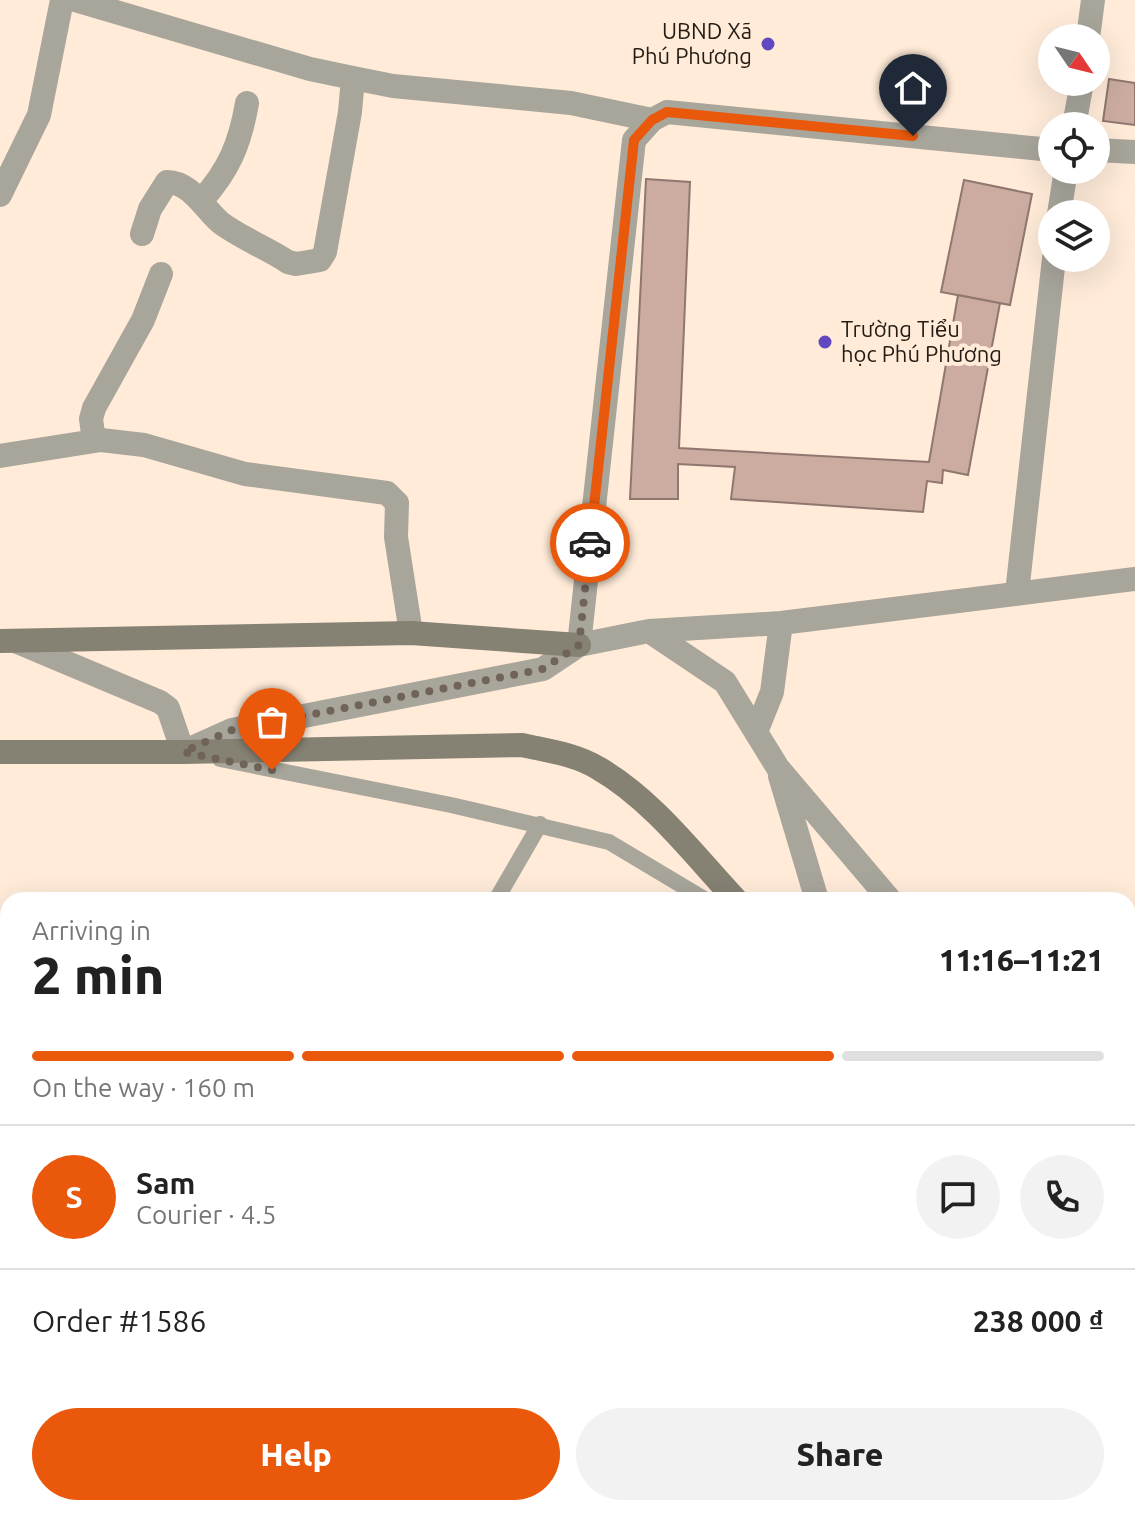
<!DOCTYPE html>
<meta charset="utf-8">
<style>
:root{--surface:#fff;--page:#f2f2f2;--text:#222;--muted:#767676;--line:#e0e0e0;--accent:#ea580c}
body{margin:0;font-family:Ubuntu,sans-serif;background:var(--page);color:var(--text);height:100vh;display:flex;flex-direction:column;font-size:30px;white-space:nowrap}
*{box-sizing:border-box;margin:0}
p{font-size:26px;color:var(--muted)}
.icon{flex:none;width:44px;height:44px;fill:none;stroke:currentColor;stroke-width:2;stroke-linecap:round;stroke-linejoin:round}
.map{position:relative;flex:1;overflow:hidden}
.sheet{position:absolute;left:0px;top:892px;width:1136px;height:624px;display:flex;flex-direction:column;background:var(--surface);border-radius:24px 24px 0 0;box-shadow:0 8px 32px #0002}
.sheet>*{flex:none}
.needle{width:52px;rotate:125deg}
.controls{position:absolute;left:1038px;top:24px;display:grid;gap:16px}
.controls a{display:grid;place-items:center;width:72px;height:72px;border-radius:50%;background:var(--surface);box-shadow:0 8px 32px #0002;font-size:40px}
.pin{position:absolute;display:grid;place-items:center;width:68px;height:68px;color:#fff;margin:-82px -34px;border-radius:50% 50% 50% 0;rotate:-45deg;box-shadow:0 0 8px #0007}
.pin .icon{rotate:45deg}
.courier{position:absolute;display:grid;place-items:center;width:80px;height:80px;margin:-40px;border:6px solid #ea580c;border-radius:50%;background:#fff;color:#222;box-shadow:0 2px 10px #0007}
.headline em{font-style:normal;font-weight:800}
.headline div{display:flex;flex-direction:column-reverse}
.headline{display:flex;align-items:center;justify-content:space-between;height:136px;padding:0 32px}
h1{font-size:52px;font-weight:800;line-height:60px}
.bar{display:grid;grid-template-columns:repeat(4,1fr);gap:12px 8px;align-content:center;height:96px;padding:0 32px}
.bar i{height:10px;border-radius:6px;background:var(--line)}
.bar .on{background:var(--accent)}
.bar p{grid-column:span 4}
.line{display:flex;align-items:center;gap:20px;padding:0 32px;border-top:2px solid var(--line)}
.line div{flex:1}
.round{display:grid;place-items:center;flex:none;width:84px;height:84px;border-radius:42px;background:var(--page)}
.primary-button{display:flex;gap:16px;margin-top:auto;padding:16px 32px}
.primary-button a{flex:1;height:92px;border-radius:48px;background:var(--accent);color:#fff;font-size:32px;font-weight:800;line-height:92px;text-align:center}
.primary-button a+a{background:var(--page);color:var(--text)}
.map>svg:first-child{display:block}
</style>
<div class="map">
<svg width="1135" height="1516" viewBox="0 0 1135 1516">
<rect width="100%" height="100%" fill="#ffebd8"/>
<path fill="#9da78b" d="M0 978 8 980V1126L0 1128Z
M8 1191V1263L0 1269V1193Z
M0 1455 8 1459V1508H96L92 1516H0Z"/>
<path fill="#ccaca1" stroke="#8f776f" stroke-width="2" d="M1109 79 1135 83V125L1103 121Z
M646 179 690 182 679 448 929 462 958 295 1000 303 968 475 943 470 942 483 927 481 923 512 731 499 735 467 678 464V499H630Z
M964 180 1032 194 1010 305 941 292Z"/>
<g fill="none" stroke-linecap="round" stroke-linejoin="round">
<path stroke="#a8a59b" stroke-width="16" d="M220 759 451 805 609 842 706 900
M496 900 540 824
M143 1516 147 1508"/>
<path stroke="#a8a59b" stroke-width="24" d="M75 0 310 69 353 78 393 86 571 103 652 120
M1088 38 1093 0
M1074 126 1082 82
M1096 150 1135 152
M0 195 39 115 62 0
M201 201C229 170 240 144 247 103
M1059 214 1066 170
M142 234 150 209 167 182C191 182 205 210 221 223 241 238 267 248 288 262L296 264 320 260 325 252 350 112 353 78
M94 441 91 419 94 408 143 320 161 274
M0 456 101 440 144 445 245 474 387 493 397 503 396 537 411 633
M1017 593 1054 258
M649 631 725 682 778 768 890 900
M15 641 160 702 168 708 183 752 232 730 543 669 579 645 649 631 781 623 1135 579
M579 645 634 140 652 120 667 112 1052 150
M756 732 772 692 781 623
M780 776 817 900
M1128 1211 1135 1221
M175 1508 192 1516
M1021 1516 1031 1508"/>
<path stroke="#858173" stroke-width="24" d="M0 641 411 633 579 645
M0 752H183L522 745C548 751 575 754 598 768 652 799 694 855 736 900
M1128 1407 1135 1418"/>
</g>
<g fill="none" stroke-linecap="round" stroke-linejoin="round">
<path stroke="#706459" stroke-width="8" stroke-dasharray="0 14.4" d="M272 770 183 752 232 730 543 669 579 645 590 543"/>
<path stroke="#ea580c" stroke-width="10" d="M590 543 634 140 652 120 667 112 913 136"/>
</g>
<g fill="#6148c1" stroke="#ffebd8" stroke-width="3">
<circle cx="768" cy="44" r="8"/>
<circle cx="825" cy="342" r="8"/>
</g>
<g text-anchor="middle" stroke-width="8" stroke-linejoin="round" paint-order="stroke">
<g font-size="22" fill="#231c15" stroke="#ffebd8" text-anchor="end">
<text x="752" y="39">UBND Xã<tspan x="752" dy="25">Phú Phương</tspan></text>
<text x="841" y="337" text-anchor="start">Trường Tiểu<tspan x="841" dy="25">học Phú Phương</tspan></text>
</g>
</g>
</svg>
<div class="controls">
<a><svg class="needle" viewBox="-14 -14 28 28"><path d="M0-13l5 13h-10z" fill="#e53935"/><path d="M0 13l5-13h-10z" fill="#767676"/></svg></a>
<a><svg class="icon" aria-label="locate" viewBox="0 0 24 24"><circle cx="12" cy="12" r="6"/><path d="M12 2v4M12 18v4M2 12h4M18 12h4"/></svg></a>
<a><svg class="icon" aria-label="layers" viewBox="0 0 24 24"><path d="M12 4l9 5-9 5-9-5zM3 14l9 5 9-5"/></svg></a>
</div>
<div class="pin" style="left:272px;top:770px;background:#ea580c"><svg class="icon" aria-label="bag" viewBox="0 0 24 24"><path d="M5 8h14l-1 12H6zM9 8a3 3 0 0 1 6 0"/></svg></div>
<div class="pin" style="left:913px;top:136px;background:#1f2937"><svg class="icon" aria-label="home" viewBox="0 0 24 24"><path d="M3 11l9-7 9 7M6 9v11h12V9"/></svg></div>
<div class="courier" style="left:590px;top:543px"><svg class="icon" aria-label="car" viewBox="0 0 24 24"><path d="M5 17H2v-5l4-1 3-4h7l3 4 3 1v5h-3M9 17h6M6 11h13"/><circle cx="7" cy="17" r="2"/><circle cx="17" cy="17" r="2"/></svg></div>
<section class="sheet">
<div class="headline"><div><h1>2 min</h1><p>Arriving in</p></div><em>11:16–11:21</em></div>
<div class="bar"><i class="on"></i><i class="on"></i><i class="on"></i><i></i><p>On the way · 160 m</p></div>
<div class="line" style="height:144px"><b class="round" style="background:var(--accent);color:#fff">S</b><div><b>Sam</b><p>Courier · 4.5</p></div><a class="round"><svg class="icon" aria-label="chat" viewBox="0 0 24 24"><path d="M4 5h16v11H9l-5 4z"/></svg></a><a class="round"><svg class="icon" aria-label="phone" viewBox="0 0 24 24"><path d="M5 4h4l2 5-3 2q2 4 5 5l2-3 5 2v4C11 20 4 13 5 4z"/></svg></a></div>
<div class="line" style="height:104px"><div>Order #1586</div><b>238 000 ₫</b></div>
<div class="primary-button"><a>Help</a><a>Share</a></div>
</section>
</div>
